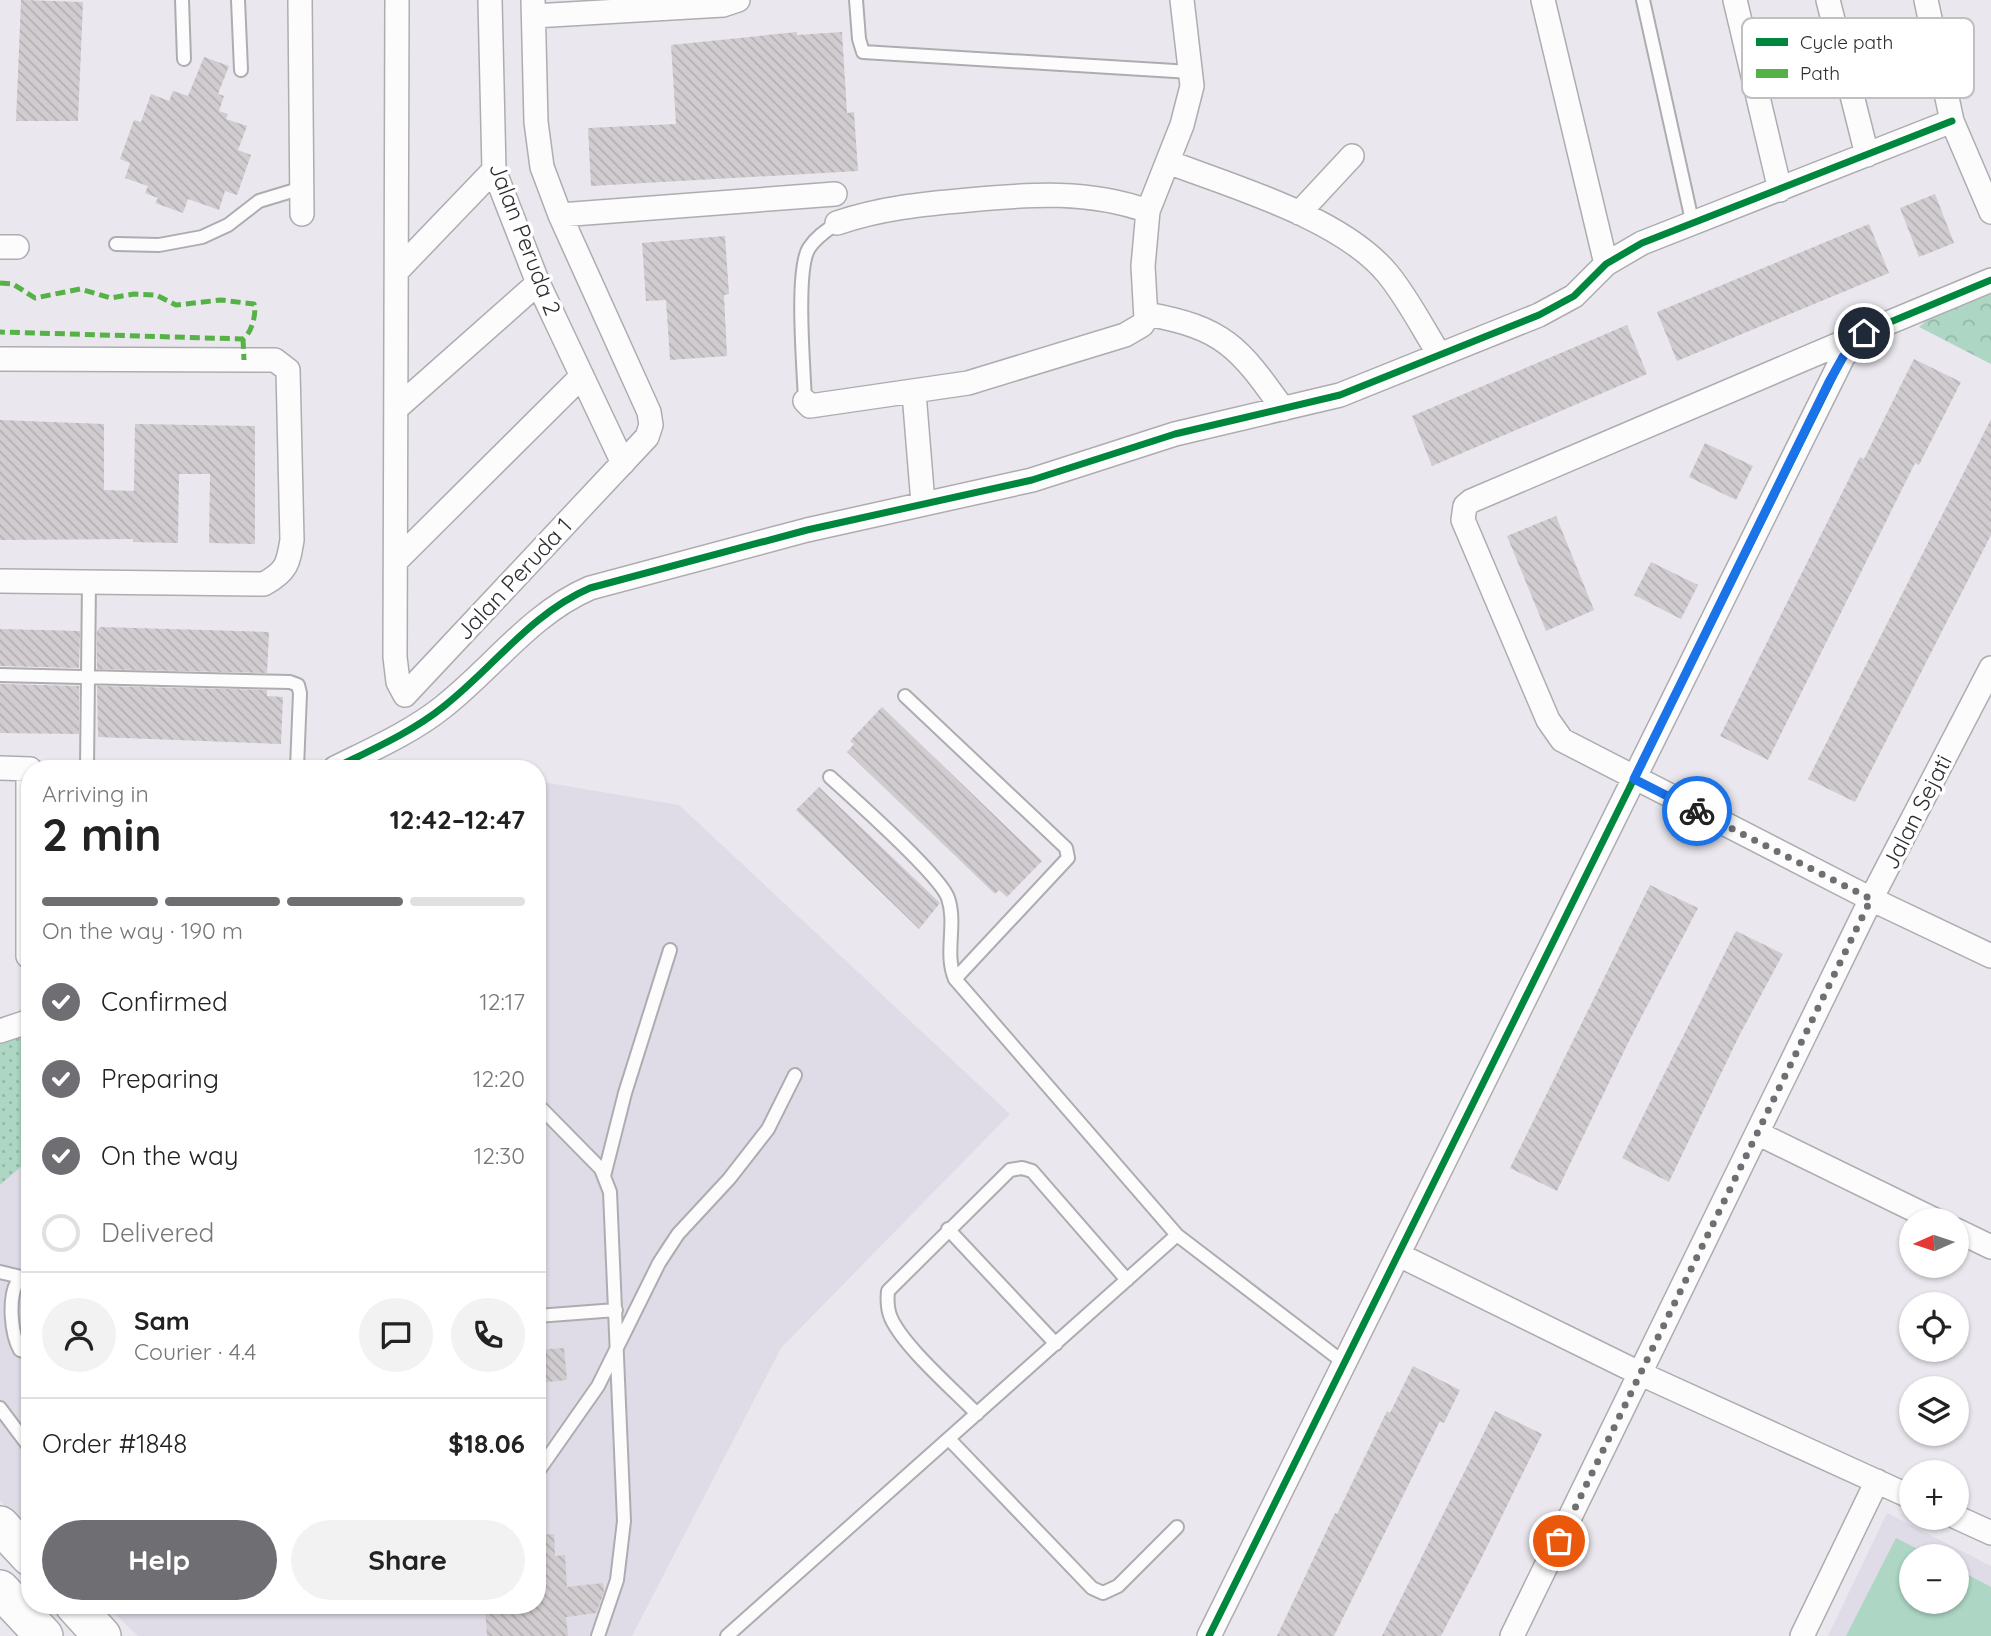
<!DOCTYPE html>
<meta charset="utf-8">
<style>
:root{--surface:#fff;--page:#f2f2f2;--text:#222;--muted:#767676;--line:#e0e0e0;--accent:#6f6e72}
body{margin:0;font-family:Quicksand,sans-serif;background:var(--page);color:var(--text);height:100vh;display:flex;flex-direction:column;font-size:26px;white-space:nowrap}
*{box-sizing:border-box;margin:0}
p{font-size:23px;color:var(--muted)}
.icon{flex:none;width:38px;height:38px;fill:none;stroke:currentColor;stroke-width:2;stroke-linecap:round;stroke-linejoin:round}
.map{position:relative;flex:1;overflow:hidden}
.panel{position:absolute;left:21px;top:760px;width:525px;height:854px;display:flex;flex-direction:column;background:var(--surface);border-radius:28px;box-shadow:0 2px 5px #0004}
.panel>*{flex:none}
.needle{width:46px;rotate:267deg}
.controls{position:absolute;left:1899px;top:1208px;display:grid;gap:14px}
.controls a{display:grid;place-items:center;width:70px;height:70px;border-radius:50%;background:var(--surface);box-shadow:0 2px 5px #0004;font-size:35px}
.pin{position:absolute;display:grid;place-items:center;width:60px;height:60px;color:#fff;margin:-30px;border:4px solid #fff;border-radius:50%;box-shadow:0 2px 7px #0007}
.courier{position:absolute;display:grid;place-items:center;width:70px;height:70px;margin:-35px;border:5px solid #1a73e8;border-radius:50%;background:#fff;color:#222;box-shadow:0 2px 9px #0007}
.head em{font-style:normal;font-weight:800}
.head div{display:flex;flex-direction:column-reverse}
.head{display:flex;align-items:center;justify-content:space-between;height:119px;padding:0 21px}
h1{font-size:46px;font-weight:800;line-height:52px}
.bar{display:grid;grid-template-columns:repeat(4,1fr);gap:10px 7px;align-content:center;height:84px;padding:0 21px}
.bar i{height:9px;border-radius:5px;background:var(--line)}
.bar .current{background:var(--accent)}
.bar p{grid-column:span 4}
.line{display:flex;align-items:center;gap:18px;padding:0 21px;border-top:2px solid var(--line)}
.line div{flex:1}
.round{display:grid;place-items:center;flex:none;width:74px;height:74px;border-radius:37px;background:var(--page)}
ol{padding:0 21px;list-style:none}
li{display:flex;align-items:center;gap:21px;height:77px}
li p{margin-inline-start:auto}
li .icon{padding:7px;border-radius:50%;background:var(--accent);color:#fff;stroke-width:4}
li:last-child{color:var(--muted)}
li i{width:38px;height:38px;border:4px solid var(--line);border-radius:50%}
.cta{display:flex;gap:14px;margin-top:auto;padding:14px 21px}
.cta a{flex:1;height:80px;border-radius:42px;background:var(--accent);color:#fff;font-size:28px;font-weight:800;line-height:80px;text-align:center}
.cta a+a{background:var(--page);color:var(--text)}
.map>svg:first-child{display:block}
</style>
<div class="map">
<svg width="1991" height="1636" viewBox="0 0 1991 1636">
<defs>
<pattern id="grass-dots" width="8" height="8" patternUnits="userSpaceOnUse" patternTransform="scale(1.75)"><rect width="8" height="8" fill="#add6c4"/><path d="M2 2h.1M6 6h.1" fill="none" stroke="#95b8a9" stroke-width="1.8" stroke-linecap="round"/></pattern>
<pattern id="forest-crowns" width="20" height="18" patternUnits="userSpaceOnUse" patternTransform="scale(1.75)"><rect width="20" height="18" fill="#add6c4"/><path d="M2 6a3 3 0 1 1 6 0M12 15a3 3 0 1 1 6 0" fill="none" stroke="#95b8a9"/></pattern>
<pattern id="building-back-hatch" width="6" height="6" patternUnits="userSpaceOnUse" patternTransform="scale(1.75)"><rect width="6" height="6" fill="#d0cccf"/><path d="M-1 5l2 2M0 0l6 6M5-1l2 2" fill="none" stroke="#b3afb2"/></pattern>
</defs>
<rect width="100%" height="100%" fill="#eae8ee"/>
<path fill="#dfdbe7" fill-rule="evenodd" d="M537 781 679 805 1010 1114 781 1348 632 1636H138L106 1605H537Z
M30 1159V1530L0 1501V1185Z
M1887 1513 1991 1566V1636H1828ZM1911 1556H1956V1601H1911Z"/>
<path fill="url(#grass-dots)" d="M0 1022 30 1024V1159L0 1185Z"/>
<path fill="url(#forest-crowns)" d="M1991 287V364L1919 327 1941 308Z"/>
<path fill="#add6c4" d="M1896 1538 1931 1556H1911V1601H1956L1957 1569 1991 1587V1636H1846Z"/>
<path fill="url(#building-back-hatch)" d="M21 0 83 2 78 121H16Z
M797 32V35L842 32 847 113 854 112 858 171 591 186 588 128 676 124 671 45Z
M204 57 229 66 218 94 224 96 219 111 228 114 226 119 247 126 238 150 251 155 237 195 225 191 219 210 188 199 183 213 155 203 158 198 145 193 148 186 125 178 130 163 120 159 134 120 141 122 151 94 169 101 173 91 188 96Z
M1935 194 1954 243 1919 257 1900 208Z
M1869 224 1889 273 1677 361 1657 312Z
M725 236 729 294 724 295 727 356 670 360 666 300 646 301 642 243Z
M1627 325 1647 374 1432 466 1412 416Z
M1914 359 1961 382 1919 465 1915 463 1768 760 1720 736 1860 457 1864 459Z
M1991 419V535L1855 802 1808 779Z
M0 420 104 424V490L134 491 135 424 255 426V544L209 543 210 474H179L178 543 133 542V539L0 540Z
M1705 443 1753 466 1736 500 1689 477Z
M1556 516 1594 610 1546 631 1507 536Z
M1651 562 1698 585 1681 619 1634 595Z
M100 627 269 632 267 673 97 669V631Z
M0 629 80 631 79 668 0 666Z
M0 684 79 686V734L0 733Z
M97 686 267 690V696L283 697 281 744 98 737Z
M882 707 1042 861 1007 897 999 890 995 894 847 752 854 744 850 741Z
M819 787 940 903 919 929 796 810Z
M1650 885 1698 908 1630 1039 1557 1191 1510 1168Z
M1736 931 1783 954 1739 1036 1669 1182 1622 1158Z
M564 1348 567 1380 537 1383V1350Z
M1413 1366 1460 1390 1444 1423 1440 1421 1334 1636H1277L1335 1513 1337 1514 1387 1411 1390 1413Z
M1495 1411 1542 1434 1481 1559 1441 1636H1382Z
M554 1534 555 1556 565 1555 567 1587 603 1583 604 1592 596 1613 566 1617 568 1636H487L485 1605H537V1535Z"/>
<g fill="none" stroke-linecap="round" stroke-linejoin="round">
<g stroke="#aeacb0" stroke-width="16">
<path id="lane" d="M182 0 184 59
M238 0 241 70
M856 0 859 39 863 52 1191 72
M1643 0 1693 225
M116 244 159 245 202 237 228 225 259 201 302 188
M805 401C804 371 795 270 809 248 816 237 827 230 837 223
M0 675 290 682 298 685 300 693 297 768
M905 696 1066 848 1068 858 955 979
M87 768 89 582
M830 777C853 798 940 875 948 898 957 924 944 954 955 979L1177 1235 1343 1362
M537 1104 601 1169 610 1192 624 1521 617 1580 598 1636
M604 1176 625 1093 670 950
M948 1229 1056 1344
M0 1272 21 1277
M30 1273 17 1282C8 1299 11 1334 20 1350L30 1353
M537 1316 616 1310
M0 1408 30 1448
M977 1414C954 1390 904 1347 891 1318 887 1309 887 1301 888 1291L1010 1170 1022 1168 1032 1171 1127 1280
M949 1439 1092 1588 1103 1593 1118 1586 1177 1527
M537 1473 598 1386 659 1263 678 1234 729 1179 768 1129 795 1075
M727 1636 1177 1235"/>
</g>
<g stroke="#aeacb0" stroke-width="26">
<path id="street" d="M300 0 302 214
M397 0 395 657 398 682 405 695 647 437 651 425 649 412 560 215 542 167 536 122 533 0
M490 0 494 170 538 283 623 463
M1543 0 1606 264
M1735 0 1780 190
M1828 0 1867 155
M1926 0 1952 121 1991 212
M534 16 723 5 738 0
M1168 162C1234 187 1341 218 1387 273 1407 297 1422 327 1439 354
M1299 213 1352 156
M560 215 835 194
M837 223C881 208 923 204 969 200 1032 194 1088 190 1148 211
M0 247H17
M399 269 494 170
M1147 314C1224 328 1239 347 1283 409
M1858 336 1471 501 1465 506 1463 520 1548 720 1562 740 1871 899 1991 956
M0 359 264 360H275L288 370 292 540C288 564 287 571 264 584L0 581
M914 393 923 503
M805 401 810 406 968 383 1125 335 1142 325 1146 319 1143 266 1148 211 1182 125 1192 86 1182 0
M398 407 538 283
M396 561 582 376
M0 768 30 769
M335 768C371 750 412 732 443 707 493 668 530 614 590 588L807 530 1032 480 1175 434 1340 395 1539 315 1574 296 1606 264 1642 243 1952 121
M28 956V769
M0 1031 30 1021
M1759 1134 1935 1220
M1956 1230 1991 1247
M1399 1255 1641 1374 1911 1497
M1956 1517 1991 1533
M1209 1636 1843 357 1864 333 1991 280
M1512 1636 1871 899 1991 668
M1802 1636 1877 1481"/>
</g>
<g stroke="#aeacb0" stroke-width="40">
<path id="primary" d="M0 1525 30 1557
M0 1589 44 1636
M74 1605 102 1636"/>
</g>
<use href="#lane" stroke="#fcfcfc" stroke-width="12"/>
<use href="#street" stroke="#fcfcfc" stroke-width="23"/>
<use href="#primary" stroke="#fcfcfc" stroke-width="37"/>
<path stroke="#56b246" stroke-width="5" stroke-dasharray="10 5" stroke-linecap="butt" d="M0 283 13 284 35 298 80 289 111 298 134 294 156 295 176 305 221 300 254 304C257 314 251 334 243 339L0 332
M243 339 244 360
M28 956V1022"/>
<g stroke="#fff" stroke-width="11">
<path id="cycleway" d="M335 768C371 750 412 732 443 707 493 668 530 614 590 588L807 530 1032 480 1175 434 1340 395 1539 315 1574 296 1606 264 1642 243 1952 121
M1209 1636 1843 357 1864 333 1991 280"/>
</g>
<use href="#cycleway" stroke="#00873e" stroke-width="7"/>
</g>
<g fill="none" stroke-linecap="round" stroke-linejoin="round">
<path stroke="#6f6e72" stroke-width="7" stroke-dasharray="0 12.6" d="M1559 1541 1871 899 1697 811"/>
<path stroke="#1a73e8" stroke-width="9" d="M1697 811 1634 779 1829 382 1843 357 1864 333"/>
</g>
<g text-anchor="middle" stroke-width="7" stroke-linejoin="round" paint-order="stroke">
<g font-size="23" fill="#2d2c30" stroke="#fff">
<text transform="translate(525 239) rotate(69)" y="8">Jalan Peruda 2</text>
<text transform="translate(514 579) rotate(-47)" y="8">Jalan Peruda 1</text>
<text transform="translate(1917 812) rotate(-63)" y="8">Jalan Sejati</text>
</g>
</g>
<rect x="1742" y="18" width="232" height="80" rx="10" fill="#fff" stroke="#c0c0c1" stroke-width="2"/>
<rect x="1756" y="38" width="32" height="8" fill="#00873e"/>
<rect x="1756" y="69" width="32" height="9" fill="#56b246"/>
<g font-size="19" fill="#2d2c30">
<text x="1800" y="49">Cycle path</text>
<text x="1800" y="80">Path</text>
</g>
</svg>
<div class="controls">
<a><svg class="needle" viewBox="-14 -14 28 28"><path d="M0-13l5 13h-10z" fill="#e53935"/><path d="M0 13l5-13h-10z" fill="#767676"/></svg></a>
<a><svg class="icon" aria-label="locate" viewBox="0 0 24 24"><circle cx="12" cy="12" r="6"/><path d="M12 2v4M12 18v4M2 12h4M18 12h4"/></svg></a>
<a><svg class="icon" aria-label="layers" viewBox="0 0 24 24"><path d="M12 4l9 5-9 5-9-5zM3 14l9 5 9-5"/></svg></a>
<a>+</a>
<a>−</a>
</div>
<div class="pin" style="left:1559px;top:1541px;background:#ea580c"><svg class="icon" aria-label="bag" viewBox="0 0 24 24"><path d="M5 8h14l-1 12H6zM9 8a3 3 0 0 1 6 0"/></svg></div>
<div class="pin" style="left:1864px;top:333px;background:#1f2937"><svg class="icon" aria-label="home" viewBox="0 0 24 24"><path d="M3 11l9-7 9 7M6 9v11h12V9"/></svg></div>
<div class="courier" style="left:1697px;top:811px"><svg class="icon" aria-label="bike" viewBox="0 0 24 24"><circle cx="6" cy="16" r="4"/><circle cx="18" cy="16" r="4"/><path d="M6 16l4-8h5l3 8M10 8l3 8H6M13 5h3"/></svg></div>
<section class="panel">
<div class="head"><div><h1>2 min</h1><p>Arriving in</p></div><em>12:42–12:47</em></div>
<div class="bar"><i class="current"></i><i class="current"></i><i class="current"></i><i></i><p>On the way · 190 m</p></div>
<ol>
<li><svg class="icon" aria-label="check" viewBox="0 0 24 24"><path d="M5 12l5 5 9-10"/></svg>Confirmed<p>12:17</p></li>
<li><svg class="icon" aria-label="check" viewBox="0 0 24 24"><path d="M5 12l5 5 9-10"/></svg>Preparing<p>12:20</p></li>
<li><svg class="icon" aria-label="check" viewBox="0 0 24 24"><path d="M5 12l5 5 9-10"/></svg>On the way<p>12:30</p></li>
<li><i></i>Delivered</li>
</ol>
<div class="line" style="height:126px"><a class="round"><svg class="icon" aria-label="person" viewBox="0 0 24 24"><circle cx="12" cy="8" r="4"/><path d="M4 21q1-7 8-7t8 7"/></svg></a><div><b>Sam</b><p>Courier · 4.4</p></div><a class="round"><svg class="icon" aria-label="chat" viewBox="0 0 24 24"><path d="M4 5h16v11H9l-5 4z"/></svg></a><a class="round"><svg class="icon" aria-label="phone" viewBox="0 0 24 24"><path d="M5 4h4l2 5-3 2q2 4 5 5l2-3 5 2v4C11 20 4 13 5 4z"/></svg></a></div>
<div class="line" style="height:91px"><div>Order #1848</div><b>$18.06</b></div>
<div class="cta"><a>Help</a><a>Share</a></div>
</section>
</div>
